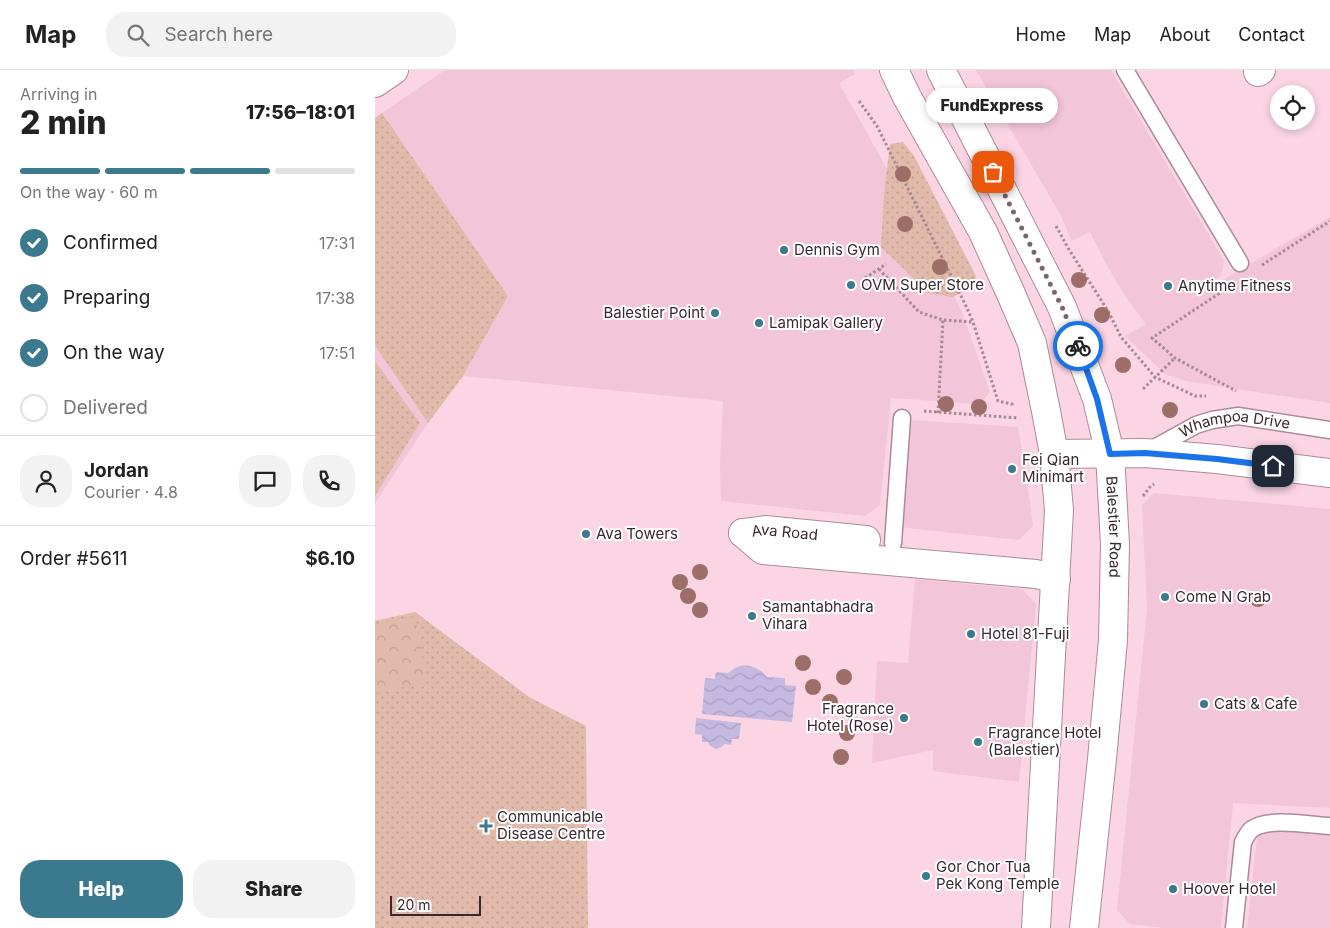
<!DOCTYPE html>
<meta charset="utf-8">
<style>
:root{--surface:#fff;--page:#f2f2f2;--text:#222;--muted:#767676;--line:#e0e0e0;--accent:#3a798e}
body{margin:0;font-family:Inter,sans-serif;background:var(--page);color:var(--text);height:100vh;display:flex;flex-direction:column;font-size:19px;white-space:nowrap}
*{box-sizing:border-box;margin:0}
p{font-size:16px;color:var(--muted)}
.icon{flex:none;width:28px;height:28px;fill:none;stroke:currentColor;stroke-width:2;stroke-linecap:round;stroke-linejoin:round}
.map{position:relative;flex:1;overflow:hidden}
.sheet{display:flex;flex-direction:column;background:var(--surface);width:375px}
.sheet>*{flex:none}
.tools{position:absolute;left:895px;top:15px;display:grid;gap:10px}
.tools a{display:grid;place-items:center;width:45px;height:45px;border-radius:50%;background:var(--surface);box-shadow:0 2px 8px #0003;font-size:25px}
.scale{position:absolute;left:15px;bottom:12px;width:91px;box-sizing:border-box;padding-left:5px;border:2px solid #382930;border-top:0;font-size:14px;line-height:18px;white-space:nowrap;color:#382930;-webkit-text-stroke:4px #fff;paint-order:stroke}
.pin{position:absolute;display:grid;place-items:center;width:42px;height:42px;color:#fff;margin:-21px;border-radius:10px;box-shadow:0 2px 8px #0006}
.courier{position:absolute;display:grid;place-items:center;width:50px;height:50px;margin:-25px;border:4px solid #1a73e8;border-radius:50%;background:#fff;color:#222;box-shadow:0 1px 6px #0007}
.bubble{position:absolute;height:35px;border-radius:18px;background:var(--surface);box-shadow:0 2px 8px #0003;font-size:16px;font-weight:800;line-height:35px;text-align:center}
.headline em{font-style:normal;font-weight:800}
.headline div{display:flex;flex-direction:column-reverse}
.headline{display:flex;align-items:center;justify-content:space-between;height:85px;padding:0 20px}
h1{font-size:32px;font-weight:800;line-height:38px}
.bar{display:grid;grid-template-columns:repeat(4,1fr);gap:8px 5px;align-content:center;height:60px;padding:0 20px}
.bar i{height:6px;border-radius:4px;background:var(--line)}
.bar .current{background:var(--accent)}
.bar p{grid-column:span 4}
.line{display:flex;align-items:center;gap:12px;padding:0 20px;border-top:1px solid var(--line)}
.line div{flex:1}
.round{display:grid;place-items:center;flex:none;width:52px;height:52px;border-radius:20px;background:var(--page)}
ol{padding:0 20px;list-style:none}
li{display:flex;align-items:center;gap:15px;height:55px}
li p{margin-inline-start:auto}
li .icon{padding:5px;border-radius:50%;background:var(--accent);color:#fff;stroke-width:4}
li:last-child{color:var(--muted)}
li i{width:28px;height:28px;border:2px solid var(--line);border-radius:50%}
.cta{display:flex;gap:10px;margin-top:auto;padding:10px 20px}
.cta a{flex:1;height:58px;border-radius:20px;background:var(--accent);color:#fff;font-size:20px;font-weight:800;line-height:58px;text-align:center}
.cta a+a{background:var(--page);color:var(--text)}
header{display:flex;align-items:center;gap:30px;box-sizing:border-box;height:70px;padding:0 25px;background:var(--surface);border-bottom:1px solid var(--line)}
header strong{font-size:24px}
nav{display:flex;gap:28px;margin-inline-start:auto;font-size:18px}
.search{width:350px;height:45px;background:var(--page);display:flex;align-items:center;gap:12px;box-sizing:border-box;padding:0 18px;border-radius:20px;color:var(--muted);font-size:19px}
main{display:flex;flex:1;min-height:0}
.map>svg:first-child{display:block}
</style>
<header>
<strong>Map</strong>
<div class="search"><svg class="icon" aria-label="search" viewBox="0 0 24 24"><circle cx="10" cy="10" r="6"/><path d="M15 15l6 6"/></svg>Search here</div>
<nav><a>Home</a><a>Map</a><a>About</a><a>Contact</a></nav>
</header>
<main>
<section class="sheet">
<div class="headline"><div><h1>2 min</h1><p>Arriving in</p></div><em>17:56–18:01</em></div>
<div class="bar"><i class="current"></i><i class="current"></i><i class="current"></i><i></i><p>On the way · 60 m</p></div>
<ol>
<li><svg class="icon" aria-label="check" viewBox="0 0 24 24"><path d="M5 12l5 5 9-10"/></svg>Confirmed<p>17:31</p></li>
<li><svg class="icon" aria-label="check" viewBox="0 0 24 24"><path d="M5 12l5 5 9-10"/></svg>Preparing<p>17:38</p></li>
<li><svg class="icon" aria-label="check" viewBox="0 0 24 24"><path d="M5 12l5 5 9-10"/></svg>On the way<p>17:51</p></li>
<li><i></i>Delivered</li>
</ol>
<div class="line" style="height:90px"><a class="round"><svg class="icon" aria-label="person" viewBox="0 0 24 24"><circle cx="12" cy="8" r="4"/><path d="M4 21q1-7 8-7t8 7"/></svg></a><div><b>Jordan</b><p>Courier · 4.8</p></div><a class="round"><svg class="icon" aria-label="chat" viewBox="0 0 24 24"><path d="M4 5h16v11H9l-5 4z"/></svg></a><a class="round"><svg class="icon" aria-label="phone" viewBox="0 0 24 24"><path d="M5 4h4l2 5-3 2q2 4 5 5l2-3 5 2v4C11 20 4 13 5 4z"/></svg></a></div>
<div class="line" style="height:65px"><div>Order #5611</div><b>$6.10</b></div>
<div class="cta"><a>Help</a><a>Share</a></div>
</section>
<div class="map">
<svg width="955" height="858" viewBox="0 0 955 858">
<defs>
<pattern id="grass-dots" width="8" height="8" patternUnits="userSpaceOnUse" patternTransform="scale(1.25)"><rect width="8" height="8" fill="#e1baab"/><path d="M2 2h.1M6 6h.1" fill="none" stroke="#c2a093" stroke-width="1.8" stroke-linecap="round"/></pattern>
<pattern id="forest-crowns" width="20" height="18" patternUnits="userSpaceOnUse" patternTransform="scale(1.25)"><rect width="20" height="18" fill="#e1baab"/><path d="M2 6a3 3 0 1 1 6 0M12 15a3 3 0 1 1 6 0" fill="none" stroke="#c2a093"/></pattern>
<pattern id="water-waves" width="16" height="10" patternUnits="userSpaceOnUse" patternTransform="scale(1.25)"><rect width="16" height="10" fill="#c6b9e1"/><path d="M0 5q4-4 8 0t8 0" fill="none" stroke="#ab9fc1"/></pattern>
</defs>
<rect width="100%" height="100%" fill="#fbd5e4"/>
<path fill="#f2c5d8" d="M70 0H478L480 4 464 13 544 156 572 210 588 245 615 322 605 334 516 328 505 435 490 446 346 431 345 394 348 331 88 306 133 226 7 43Z
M601 0H736L849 191 846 206 815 229 955 147V333L810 311 790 304 750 266 771 254 750 226 734 199 715 162 697 171 685 144Z
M0 276 53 353 0 433Z
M534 350 643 357 652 410 658 456 644 470 523 457Z
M779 423 955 439V738L858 733 846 858H790L755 854 742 840 772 538 767 435Z
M540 509 647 519 661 534 644 712 558 701V680L497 693 502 591 533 593Z
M894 756 955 759V858H872L882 767Z"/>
<path fill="url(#grass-dots)" d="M7 43 133 226 88 306 53 353 0 276V48Z
M528 72 539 86 601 206 597 218 577 227 554 223 506 177 509 124 515 74Z
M0 291 45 353 0 426Z
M40 542 154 627 211 656 213 858H0V551Z"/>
<path fill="url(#forest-crowns)" d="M40 547 52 612 0 623V554Z"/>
<path fill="url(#water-waves)" d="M368 595C379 596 385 599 392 607L410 608V615L421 616 417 652 327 644 330 608 340 609 341 602 353 603 360 598Z
M321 648 366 653 364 669H357L356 675 350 674 346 677 341 679 335 676 333 672H327V665L320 664Z"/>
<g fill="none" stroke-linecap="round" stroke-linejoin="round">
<g stroke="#ad8a99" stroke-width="19">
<g id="service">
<path d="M750 0 865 193"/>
<path id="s1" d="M772 382 821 355 837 350 863 346 955 360"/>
<path d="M518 473 527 348"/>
<path d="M859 858 868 772C871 767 873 762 877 759 894 747 934 755 955 756"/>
</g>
</g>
<g stroke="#ad8a99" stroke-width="30">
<g id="minor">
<path d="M883 2 886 0"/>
<path d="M0 13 19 0"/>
<path d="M679 384 770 383 842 389 955 403"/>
<path d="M368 463 388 480 661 504 681 509"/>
<path id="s2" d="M368 463 390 460 491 470"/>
</g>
</g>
<g stroke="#ad8a99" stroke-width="30">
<g id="primary">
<path d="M519 0 532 27 608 162 636 224 657 273 671 341 679 384 684 440 661 858"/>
<path id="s3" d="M566 0 687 237 722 329 735 384 740 474 738 570 727 689 709 858"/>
</g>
</g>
<path stroke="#a58995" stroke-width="3" stroke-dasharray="2.5 2.5" stroke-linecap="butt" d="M484 31 502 56 592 238 598 252 623 331 637 334 638 337
M681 156 693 178 733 241 746 267 780 307 820 326H831
M887 195 955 151
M504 199 544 242 568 250 598 252
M490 208 511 194
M857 215 777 268 800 288 861 321
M768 319 800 288
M549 341 643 348
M563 343 568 250
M768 426 775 417 779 414"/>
<use href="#service" stroke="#fff" stroke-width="16"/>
<use href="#minor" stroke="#fff" stroke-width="28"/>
<use href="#primary" stroke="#fff" stroke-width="28"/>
</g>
<g fill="#9c6e67">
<circle cx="528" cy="104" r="8"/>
<circle cx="530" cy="154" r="8"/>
<circle cx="565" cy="197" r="8"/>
<circle cx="704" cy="210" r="8"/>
<circle cx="727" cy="245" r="8"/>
<circle cx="748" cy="295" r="8"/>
<circle cx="571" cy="334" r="8"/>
<circle cx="604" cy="337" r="8"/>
<circle cx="795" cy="340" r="8"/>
<circle cx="325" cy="502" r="8"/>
<circle cx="305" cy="512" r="8"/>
<circle cx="313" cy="526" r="8"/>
<circle cx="883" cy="529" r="8"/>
<circle cx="325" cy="540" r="8"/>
<circle cx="428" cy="593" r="8"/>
<circle cx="469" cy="607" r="8"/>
<circle cx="438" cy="617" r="8"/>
<circle cx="455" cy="632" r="8"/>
<circle cx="472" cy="663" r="8"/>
<circle cx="466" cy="687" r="8"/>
</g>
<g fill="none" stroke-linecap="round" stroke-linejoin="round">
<path stroke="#7c656f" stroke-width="5" stroke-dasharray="0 9" d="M618 102 687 237 703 276"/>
<path stroke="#1a73e8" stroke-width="6" d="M703 276 722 329 735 384 770 383 842 389 898 396"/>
</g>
<g fill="#3a798e" stroke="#fff" stroke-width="2">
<circle cx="409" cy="180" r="5"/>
<circle cx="476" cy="215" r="5"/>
<circle cx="793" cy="216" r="5"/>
<circle cx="340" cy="243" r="5"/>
<circle cx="384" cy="253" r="5"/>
<circle cx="637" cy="399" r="5"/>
<circle cx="211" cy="464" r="5"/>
<circle cx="790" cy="527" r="5"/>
<circle cx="377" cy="546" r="5"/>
<circle cx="596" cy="564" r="5"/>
<circle cx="829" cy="634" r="5"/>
<circle cx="529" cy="648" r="5"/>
<circle cx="603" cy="672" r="5"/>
<path d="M108.5 748.5h5v5h5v5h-5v5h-5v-5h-5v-5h5z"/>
<circle cx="551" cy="806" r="5"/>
<circle cx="798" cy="819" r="5"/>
</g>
<g text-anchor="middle" stroke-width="4" stroke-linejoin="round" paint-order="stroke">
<g font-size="15" fill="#382930" stroke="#fff" text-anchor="start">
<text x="419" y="185">Dennis Gym</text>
<text x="486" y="220">OVM Super Store</text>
<text x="803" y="221">Anytime Fitness</text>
<text x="330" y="248" text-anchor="end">Balestier Point</text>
<text x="394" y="258">Lamipak Gallery</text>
<text x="647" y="395">Fei Qian<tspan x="647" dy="17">Minimart</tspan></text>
<text x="221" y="469">Ava Towers</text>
<text x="800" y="532">Come N Grab</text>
<text x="387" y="542">Samantabhadra<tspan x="387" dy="17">Vihara</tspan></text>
<text x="606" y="569">Hotel 81-Fuji</text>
<text x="839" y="639">Cats &amp; Cafe</text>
<text x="519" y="644" text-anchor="end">Fragrance<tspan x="519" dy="17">Hotel (Rose)</tspan></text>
<text x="613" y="668">Fragrance Hotel<tspan x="613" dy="17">(Balestier)</tspan></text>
<text x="122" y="752">Communicable<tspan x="122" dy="17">Disease Centre</tspan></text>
<text x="561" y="802">Gor Chor Tua<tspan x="561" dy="17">Pek Kong Temple</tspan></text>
<text x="808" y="824">Hoover Hotel</text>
</g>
<g font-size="15" fill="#382930" stroke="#fff">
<text dy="5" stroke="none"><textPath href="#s1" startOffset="95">Whampoa Drive</textPath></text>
<text dy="5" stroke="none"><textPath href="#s3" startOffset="494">Balestier Road</textPath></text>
<text dy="5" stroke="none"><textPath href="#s2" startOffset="42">Ava Road</textPath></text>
</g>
</g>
</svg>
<div class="tools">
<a><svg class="icon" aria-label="locate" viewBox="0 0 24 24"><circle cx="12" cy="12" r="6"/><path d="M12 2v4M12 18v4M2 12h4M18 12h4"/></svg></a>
</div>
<div class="scale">20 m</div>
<div class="pin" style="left:618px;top:102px;background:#ea580c"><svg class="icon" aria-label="bag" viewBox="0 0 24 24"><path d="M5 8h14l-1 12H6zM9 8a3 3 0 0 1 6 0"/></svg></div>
<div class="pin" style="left:898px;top:396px;background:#1f2937"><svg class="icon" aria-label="home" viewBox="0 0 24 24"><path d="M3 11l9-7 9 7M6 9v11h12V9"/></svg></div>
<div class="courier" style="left:703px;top:276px"><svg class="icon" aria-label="bike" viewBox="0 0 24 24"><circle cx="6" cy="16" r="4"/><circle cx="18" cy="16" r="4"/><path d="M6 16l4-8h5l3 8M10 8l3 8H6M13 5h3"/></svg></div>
<div class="bubble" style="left:551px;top:18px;width:132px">FundExpress</div>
</div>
</main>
